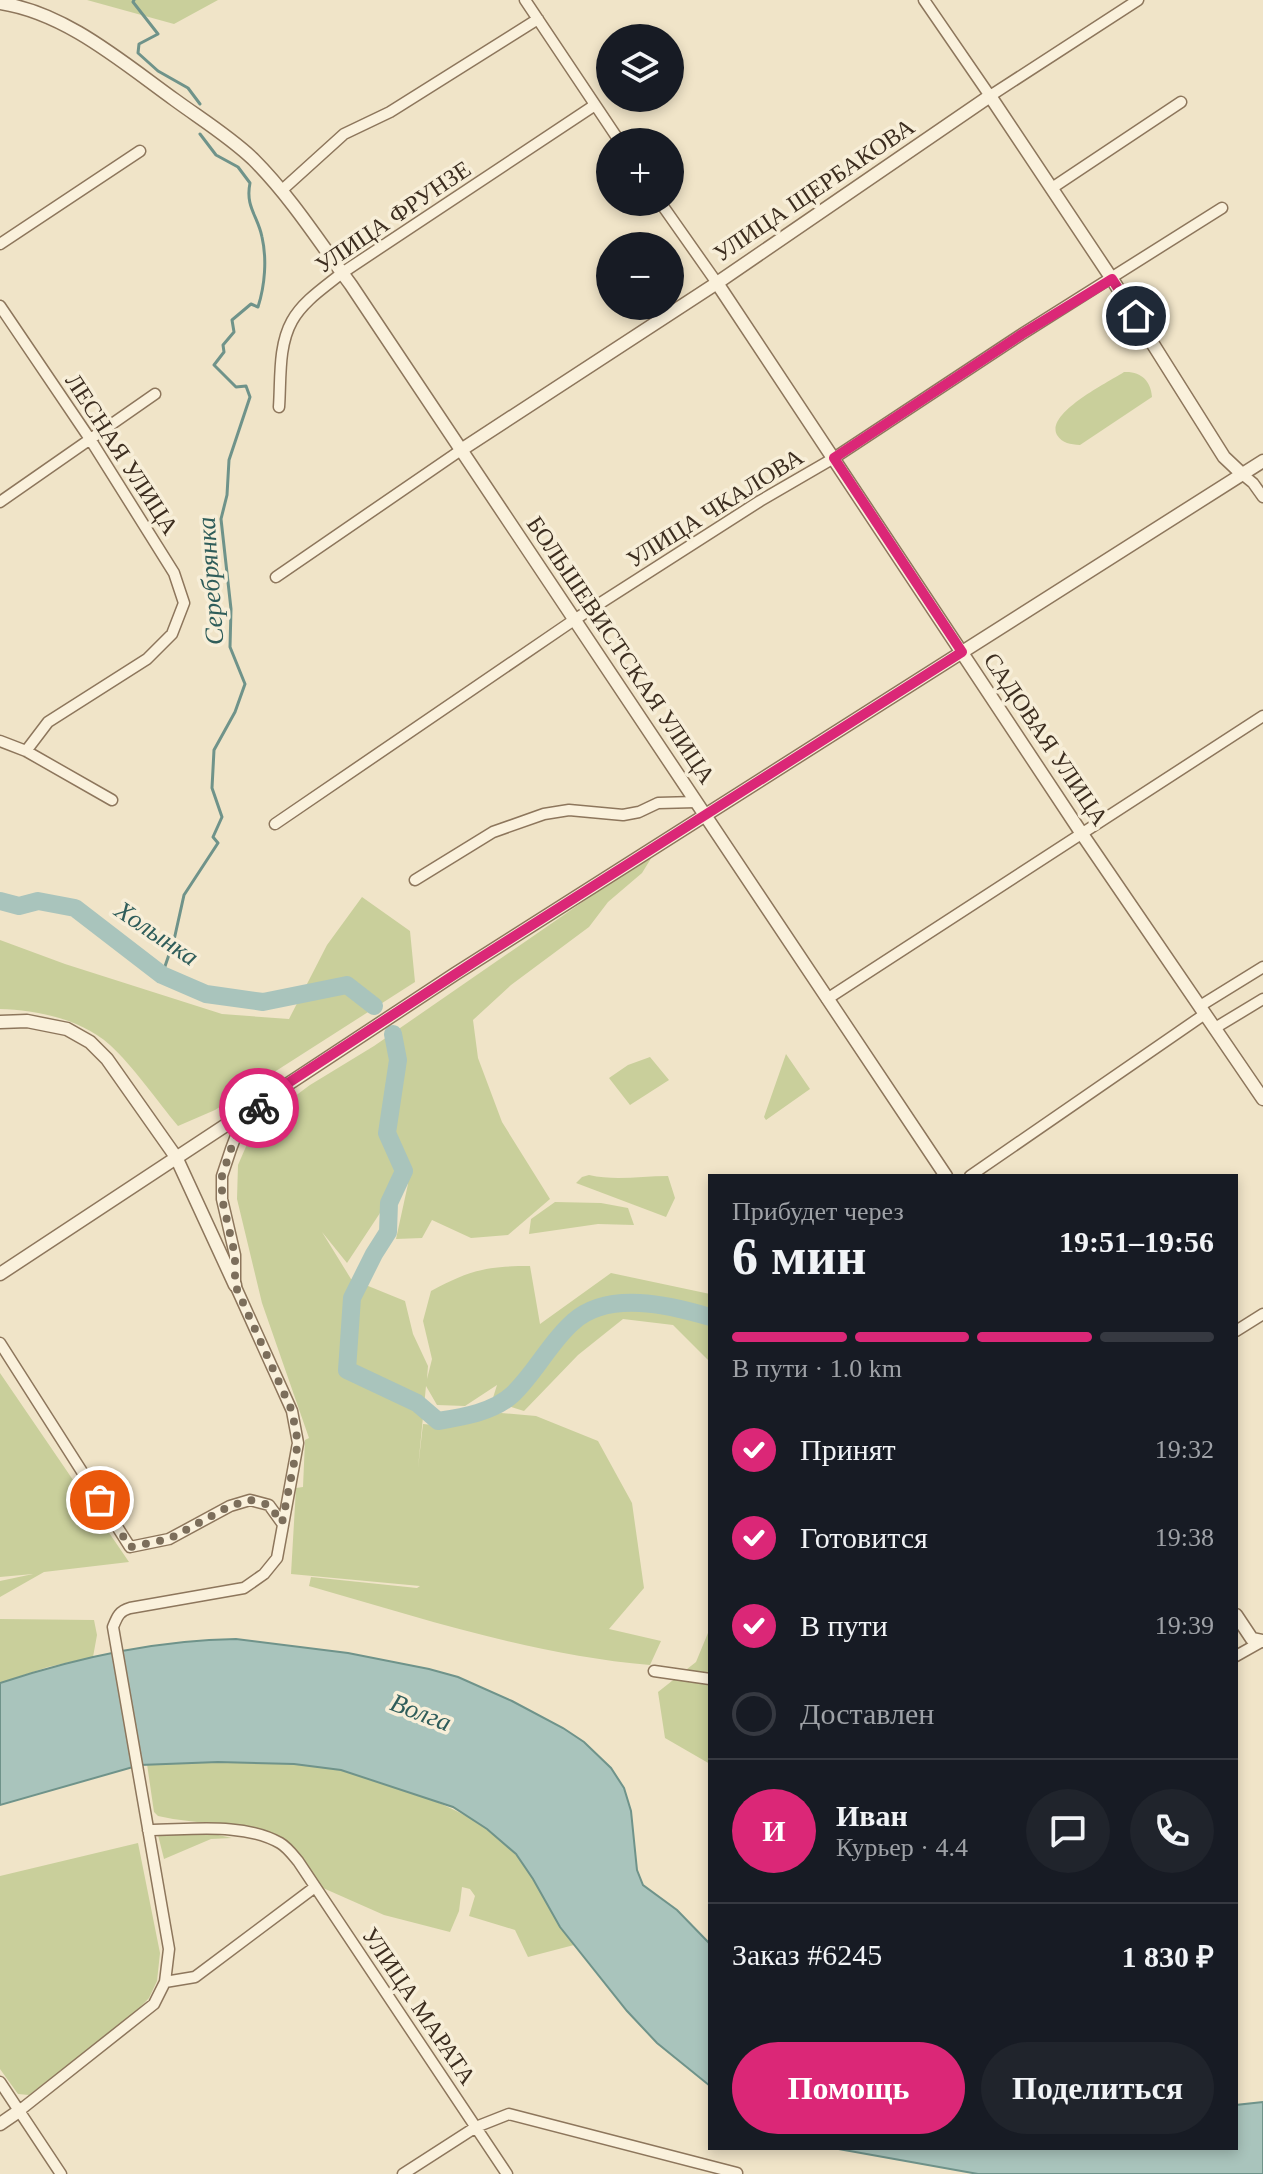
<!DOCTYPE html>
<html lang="ru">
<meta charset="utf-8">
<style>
:root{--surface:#171b24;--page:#20242c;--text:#f1f3f6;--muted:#9ea1a6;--line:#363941;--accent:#db2777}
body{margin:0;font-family:Georgia,serif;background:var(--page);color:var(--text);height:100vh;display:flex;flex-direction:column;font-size:30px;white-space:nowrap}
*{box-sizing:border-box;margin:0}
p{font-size:26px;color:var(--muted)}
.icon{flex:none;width:44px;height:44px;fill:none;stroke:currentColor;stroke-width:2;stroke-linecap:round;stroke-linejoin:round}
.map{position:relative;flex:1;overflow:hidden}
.details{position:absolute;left:708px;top:1174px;width:530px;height:976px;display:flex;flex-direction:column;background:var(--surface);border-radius:0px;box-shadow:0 4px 12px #0003}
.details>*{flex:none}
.controls{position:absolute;left:596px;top:24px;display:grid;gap:16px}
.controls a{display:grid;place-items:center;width:88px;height:88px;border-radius:50%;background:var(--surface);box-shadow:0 4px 12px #0003;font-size:40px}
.pin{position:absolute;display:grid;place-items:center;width:68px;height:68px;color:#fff;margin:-34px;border:4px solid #fff;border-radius:50%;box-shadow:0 2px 8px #0007}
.courier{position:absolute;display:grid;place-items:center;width:80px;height:80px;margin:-40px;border:6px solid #db2777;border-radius:50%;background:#fff;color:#222;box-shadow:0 2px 10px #0007}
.headline em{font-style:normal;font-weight:600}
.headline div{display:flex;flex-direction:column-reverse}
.headline{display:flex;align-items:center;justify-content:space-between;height:136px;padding:0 24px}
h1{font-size:52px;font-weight:600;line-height:60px}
.bar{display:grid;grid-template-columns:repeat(4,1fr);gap:12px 8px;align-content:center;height:96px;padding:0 24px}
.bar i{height:10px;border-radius:6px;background:var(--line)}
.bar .active{background:var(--accent)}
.bar p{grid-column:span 4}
.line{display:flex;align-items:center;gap:20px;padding:0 24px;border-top:2px solid var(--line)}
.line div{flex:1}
.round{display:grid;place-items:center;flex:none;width:84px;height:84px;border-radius:42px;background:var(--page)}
ol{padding:0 24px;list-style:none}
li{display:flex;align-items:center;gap:24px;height:88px}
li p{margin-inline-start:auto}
li .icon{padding:8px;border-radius:50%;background:var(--accent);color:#fff;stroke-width:4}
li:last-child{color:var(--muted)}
li i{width:44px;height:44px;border:4px solid var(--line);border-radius:50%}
.primary-button{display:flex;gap:16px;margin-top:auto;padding:16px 24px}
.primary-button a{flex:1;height:92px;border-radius:48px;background:var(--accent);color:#fff;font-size:32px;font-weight:600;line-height:92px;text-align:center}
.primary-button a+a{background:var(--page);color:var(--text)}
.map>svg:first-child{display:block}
</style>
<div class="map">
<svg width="1263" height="2174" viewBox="0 0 1263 2174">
<rect width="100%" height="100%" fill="#f0e4c8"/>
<path fill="#c9cf9b" d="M87 0H218L174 24Z
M1124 372C1141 371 1151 381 1152 397L1080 445C1070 444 1063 444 1057 435 1045 413 1109 382 1124 372Z
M655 852 642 873 608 902 589 927 511 985 473 1020 478 1058 502 1122 550 1199 508 1235 471 1238 432 1220 422 1238 396 1239 408 1184 400 1145 384 1130 399 1170 380 1213 347 1263 322 1232 351 1279 405 1301 413 1334 428 1366 427 1379 432 1359 423 1321 431 1291C470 1270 486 1266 530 1266L540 1324 611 1273 710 1294V1362L673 1325 623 1319 578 1355 524 1411 492 1401 497 1385 465 1406 437 1405 426 1386 418 1468 423 1424 444 1426 501 1413 536 1416 598 1441 632 1503 644 1588 609 1629 661 1641 650 1665C533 1655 421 1618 309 1586L311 1577 417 1588 420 1586 291 1574 296 1488 303 1487 305 1440 309 1438 262 1303 237 1199 238 1165 251 1135 279 1108 310 1085 374 1046Z
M362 897 410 931 415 982 215 1110 178 1126C158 1102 132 1065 110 1045 81 1019 37 1010 0 1009V940L65 964 222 1014 289 1019 327 945Z
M786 1054 810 1089 766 1120 764 1117Z
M650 1057 669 1080 630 1105 609 1078 628 1065Z
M589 1175C615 1181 641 1176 668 1176L675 1198 666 1217 576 1183 582 1177Z
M555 1202 601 1203 628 1208 634 1225 598 1224 529 1234 531 1219Z
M0 1373 129 1562 44 1572 0 1597V1581L33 1574 0 1577Z
M0 1619 94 1620 97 1635 93 1657 48 1667 0 1683Z
M710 1628V1764L665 1738 658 1692 696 1662Z
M218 1762C259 1763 301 1762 340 1770 354 1772 368 1778 381 1782 431 1798 478 1815 514 1853 538 1878 552 1917 574 1945L528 1957 515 1930 469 1916 475 1896 470 1889 462 1887 459 1911 450 1932 384 1915 323 1888 281 1841 260 1830 173 1819 158 1816 154 1812 147 1764Z
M161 1833H209L232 1838 211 1839 164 1859 158 1835Z
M138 1843 160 1953 157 1981 149 1998 130 2018 29 2095 18 2094 0 2069V1876Z"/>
<path fill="#a9c4bc" stroke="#6f938a" stroke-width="2" d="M236 1639 348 1653 429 1669 458 1677 512 1701 563 1728 584 1742 611 1768 624 1788 631 1811 637 1870 643 1885 677 1910 710 1944V2086L657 2043 627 2011 560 1927 533 1879 516 1854 487 1829 453 1807 341 1770 294 1764 218 1762 140 1765 0 1805V1683C76 1658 156 1640 236 1639Z
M1263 2102V2174H978L833 2148H1236V2105Z"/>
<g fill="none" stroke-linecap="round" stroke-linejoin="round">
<path stroke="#6f938a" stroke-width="3" d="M134 0 133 2 158 34 139 44 138 53 158 71 188 88 200 104
M162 975 174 940 184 895 218 843 213 837 222 817 212 788 214 750 235 712 245 684 230 647 231 609 221 519 227 495 229 460 250 397 246 386 236 387 214 365 224 352 223 345 234 332 232 320 251 304 258 307C265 285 267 259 262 237 258 216 245 207 250 183L238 167 216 155 200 134"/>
<path stroke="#a9c4bc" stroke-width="18" d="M0 901 19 906 38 901 75 908 162 975 206 994 263 1002 347 985 374 1006
M393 1034 398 1060 387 1133 404 1171 389 1203 388 1232 374 1254 352 1298 347 1370 417 1403 438 1421C463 1417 494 1412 513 1394 536 1372 550 1342 573 1322 608 1290 670 1305 710 1317"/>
<g stroke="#8d765c" stroke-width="13">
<path id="minor" d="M525 0 620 142
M924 0 990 96 1138 0
M1052 188 1181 102
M281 191 344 134 390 112 538 19
M660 202 717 283
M0 244 140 151
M0 306 90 439 174 573 184 603 172 634 147 659 48 722 26 751
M279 407C281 379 278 346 292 321 303 301 325 287 342 273L595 105
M1242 474 1253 483 1263 497
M0 502 155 394
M276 577 461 450
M0 741 26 751 112 800
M275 824 574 620 760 501 834 458 1022 334 1222 208
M415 880 493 832 544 814 569 810 623 815 639 812 658 803 696 802
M827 999 1263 716
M1200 1006 1263 967
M1215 1028 1263 999
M970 1176 1205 1014
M1236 1331 1263 1314
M0 1343 130 1547 169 1539 230 1506 250 1500 269 1505 282 1523
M1236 1656 1261 1642
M654 1671 710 1679
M148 1830C190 1830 243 1822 280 1843 287 1847 293 1855 298 1861L507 2174
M165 1982 195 1977 315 1887
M0 2082 61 2174
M19 2111 154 2004 165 1982 169 1949 113 1627C117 1617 119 1611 130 1608L244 1588 264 1574 277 1558 298 1443 292 1411 235 1285V1255L222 1199V1176L231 1149 237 1133 261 1106
M403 2174 476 2127 509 2114 737 2173"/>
</g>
<g stroke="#8d765c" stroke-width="15">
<path id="tertiary" d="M0 3C66 13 122 62 175 100 201 119 230 137 253 159 291 197 320 243 351 285L946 1176
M717 283 1082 834 1263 1099
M461 450 717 283 990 96 1112 279 1224 457 1242 474
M0 1022 27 1021 67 1029 90 1042 107 1059 176 1157 235 1285
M0 1274 455 974 1263 461
M1236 1615 1252 1639 1263 1641
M0 2124 19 2111"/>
</g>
<use href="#minor" stroke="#faf1dc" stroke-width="10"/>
<use href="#tertiary" stroke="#faf1dc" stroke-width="12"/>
</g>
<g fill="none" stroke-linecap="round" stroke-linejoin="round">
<path stroke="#7c6e5b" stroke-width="8" stroke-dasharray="0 14.4" d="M100 1500 130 1547 169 1539 230 1506 250 1500 269 1505 282 1523 298 1443 292 1411 235 1285V1255L222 1199V1176L231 1149 237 1133 259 1108"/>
<path stroke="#db2777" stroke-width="10" d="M259 1108 282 1087 480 958 962 652 834 458 1022 334 1112 279 1136 316"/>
</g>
<g text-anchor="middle" stroke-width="7" stroke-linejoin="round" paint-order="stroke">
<g font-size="24" fill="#3d2e20" stroke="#f7eed8">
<text transform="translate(814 190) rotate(-34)" y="8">УЛИЦА ЩЕРБАКОВА</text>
<text transform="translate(393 217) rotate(-34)" y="8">УЛИЦА ФРУНЗЕ</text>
<text transform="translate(122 454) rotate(57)" y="8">ЛЕСНАЯ УЛИЦА</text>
<text transform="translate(715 508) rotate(-32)" y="8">УЛИЦА ЧКАЛОВА</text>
<text transform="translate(621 650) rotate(56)" y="8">БОЛЬШЕВИСТСКАЯ УЛИЦА</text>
<text transform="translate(1046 739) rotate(56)" y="8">САДОВАЯ УЛИЦА</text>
<text transform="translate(419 2006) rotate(56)" y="8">УЛИЦА МАРАТА</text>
</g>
<g font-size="26" font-style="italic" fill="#2f5d5a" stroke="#f7eed8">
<text transform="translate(210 581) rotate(-94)" y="9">Серебрянка</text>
<text transform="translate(157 933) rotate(34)" y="9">Холынка</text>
<text transform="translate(421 1712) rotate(21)" y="9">Волга</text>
</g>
</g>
</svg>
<div class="controls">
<a><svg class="icon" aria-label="layers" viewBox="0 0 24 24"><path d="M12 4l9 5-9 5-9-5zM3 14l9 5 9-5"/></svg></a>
<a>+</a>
<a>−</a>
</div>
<div class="pin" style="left:100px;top:1500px;background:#ea580c"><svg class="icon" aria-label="bag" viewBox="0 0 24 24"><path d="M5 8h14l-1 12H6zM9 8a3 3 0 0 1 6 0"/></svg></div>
<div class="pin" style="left:1136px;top:316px;background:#1f2937"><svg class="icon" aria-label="home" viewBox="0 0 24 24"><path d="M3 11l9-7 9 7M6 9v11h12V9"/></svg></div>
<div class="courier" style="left:259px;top:1108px"><svg class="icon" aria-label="bike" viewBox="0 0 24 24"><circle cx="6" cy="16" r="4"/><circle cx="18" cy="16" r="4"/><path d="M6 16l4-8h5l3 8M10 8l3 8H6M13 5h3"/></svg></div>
<section class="details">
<div class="headline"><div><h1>6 мин</h1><p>Прибудет через</p></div><em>19:51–19:56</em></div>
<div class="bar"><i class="active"></i><i class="active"></i><i class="active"></i><i></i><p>В пути · 1.0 km</p></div>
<ol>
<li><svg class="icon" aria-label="check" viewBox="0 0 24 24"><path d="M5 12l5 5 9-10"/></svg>Принят<p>19:32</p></li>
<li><svg class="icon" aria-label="check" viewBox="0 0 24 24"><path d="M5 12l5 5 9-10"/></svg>Готовится<p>19:38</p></li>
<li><svg class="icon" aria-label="check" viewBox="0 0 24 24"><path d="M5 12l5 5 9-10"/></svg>В пути<p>19:39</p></li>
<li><i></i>Доставлен</li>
</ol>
<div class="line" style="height:144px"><b class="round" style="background:var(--accent);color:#fff">И</b><div><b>Иван</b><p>Курьер · 4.4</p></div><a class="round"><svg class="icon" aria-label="chat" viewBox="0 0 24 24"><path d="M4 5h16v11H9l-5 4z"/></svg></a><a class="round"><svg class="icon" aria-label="phone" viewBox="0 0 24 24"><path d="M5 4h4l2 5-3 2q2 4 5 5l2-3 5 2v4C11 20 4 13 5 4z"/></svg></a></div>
<div class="line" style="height:104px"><div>Заказ #6245</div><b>1 830 ₽</b></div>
<div class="primary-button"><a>Помощь</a><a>Поделиться</a></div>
</section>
</div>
